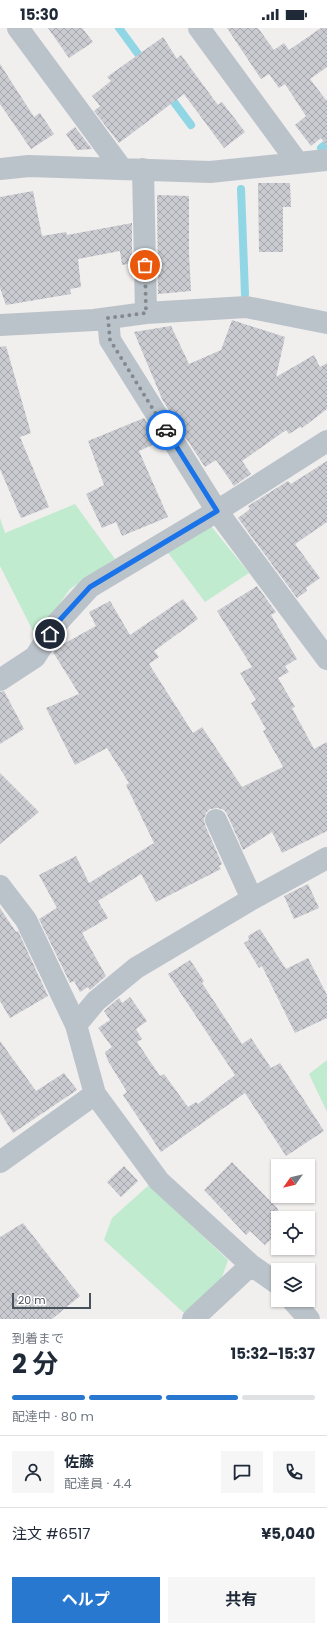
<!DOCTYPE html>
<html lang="ja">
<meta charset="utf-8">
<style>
:root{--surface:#fff;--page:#f6f6f7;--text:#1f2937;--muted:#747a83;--line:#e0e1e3;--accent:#2878d0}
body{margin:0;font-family:Poppins,"Noto Sans JP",sans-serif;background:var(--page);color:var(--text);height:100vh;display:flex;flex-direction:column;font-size:15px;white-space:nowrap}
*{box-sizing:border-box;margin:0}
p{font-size:13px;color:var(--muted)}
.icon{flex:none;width:22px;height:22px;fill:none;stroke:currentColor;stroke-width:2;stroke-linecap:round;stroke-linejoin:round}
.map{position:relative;height:1291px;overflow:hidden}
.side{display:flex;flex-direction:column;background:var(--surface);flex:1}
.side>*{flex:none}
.needle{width:26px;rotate:236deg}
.buttons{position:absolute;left:271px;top:1131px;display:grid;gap:8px}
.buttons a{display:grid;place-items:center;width:44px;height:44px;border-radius:0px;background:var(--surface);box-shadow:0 1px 3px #0004;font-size:20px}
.scale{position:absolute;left:12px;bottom:10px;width:79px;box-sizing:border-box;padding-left:4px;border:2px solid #48525a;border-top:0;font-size:11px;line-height:14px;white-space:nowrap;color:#48525a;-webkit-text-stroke:3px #fff;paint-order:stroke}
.pin{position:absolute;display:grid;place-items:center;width:34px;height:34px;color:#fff;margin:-17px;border:2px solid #fff;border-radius:50%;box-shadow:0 1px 4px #0007}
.courier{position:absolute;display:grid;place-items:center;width:40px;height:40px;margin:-20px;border:3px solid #1a73e8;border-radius:50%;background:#fff;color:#222;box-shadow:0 1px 5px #0007}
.head em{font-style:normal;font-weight:700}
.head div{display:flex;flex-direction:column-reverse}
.head{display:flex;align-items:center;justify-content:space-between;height:68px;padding:0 12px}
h1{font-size:26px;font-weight:700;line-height:30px}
.bar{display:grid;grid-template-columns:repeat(4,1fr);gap:6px 4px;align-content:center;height:48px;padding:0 12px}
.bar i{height:5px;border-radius:3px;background:var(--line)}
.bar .active{background:var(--accent)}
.bar p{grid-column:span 4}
.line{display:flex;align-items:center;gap:10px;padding:0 12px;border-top:1px solid var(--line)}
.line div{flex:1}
.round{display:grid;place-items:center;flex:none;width:42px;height:42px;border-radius:0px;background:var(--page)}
.button{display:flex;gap:8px;margin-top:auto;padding:8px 12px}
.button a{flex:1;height:46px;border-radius:0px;background:var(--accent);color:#fff;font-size:16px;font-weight:700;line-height:46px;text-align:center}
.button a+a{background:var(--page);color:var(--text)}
.status{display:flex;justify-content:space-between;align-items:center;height:28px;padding:0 20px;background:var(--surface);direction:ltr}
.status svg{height:11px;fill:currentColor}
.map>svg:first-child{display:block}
</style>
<div class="status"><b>15:30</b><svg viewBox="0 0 49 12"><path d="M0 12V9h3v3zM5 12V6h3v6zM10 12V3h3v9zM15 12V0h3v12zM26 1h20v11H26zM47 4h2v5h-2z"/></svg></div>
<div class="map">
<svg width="327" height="1291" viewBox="0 0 327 1291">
<defs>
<pattern id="building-cross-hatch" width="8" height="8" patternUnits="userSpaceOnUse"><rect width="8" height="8" fill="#c9cbd0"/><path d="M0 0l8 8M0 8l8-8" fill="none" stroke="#a5a7ac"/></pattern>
</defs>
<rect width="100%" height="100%" fill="#f1eeee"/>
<path fill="#c0ebcf" d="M75 476 115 531 70 561 36 609 0 538V490L5 505Z
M211 498 249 545 205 574 166 522Z
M327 1032V1084L309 1046Z
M149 1157 228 1232 221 1252 184 1285 104 1212 112 1190Z"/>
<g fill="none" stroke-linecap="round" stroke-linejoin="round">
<path stroke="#91d6e4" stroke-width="8" d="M119 0 144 34
M168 66 191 97
M321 120 327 115
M241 161 245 266"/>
</g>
<path fill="url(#building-cross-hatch)" d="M48 0H82L93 14 69 30Z
M227 0H258L274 22 284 15 289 22 321 0H327V39L310 51 326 72 327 71V119L321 110 311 118 295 97 306 88 285 56 279 60 269 46 261 51Z
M163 9 177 31 181 27 218 77 222 74 245 104 224 120 184 66 119 115 94 83 100 78 92 68 111 53 107 49Z
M0 36 34 89 40 85 54 106 31 121 0 76Z
M75 99 92 121 77 122 66 106Z
M258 155H290L291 179H283V224H259Z
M33 163 42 208 66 204 67 207 132 195V235L122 237 120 223 78 231 81 259 70 261 71 266 6 277 0 260V169Z
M157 167 189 168V226L191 263 158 266Z
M232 292 285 309 276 349 314 327 320 339 327 335V381L302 400 300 399 289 406 286 402 242 433 251 446 234 458 216 432 205 439 182 404 162 371 134 304 171 298 189 336 221 322Z
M6 318 31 405 20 409 49 479 21 490 0 441V319Z
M144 390 159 414 139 423 168 489 122 508 116 494 102 500 86 466 104 457 88 413Z
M327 433V494L295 516 320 550 306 560 307 563 297 570 238 490 250 481 248 478 288 453 291 456Z
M257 558 276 584 271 587 297 631 285 638 289 644 278 650 295 679 292 680 314 721 327 714V803L282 825 272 804 243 822 227 786 224 782 218 780 210 781 206 785 204 791 205 797 222 836 219 838 221 841 156 874 141 846 98 873 108 890 82 905 106 948 90 962 88 959 80 964 74 953 70 955 39 891 57 880 39 847 76 828 89 855 154 815 126 757 129 755 107 720 75 737 46 680 79 666 53 624 56 620 96 598 89 584 110 573 130 607 183 571 198 591 154 623 159 629 149 636 193 705 202 699 242 759 283 739 263 703 266 701 251 675 256 672 240 645 252 639 217 583Z
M4 663 24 701 0 716V664Z
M0 745 39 784 0 816Z
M308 856 319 880 294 891 284 868Z
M0 880 16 904 18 903 48 968 10 990 0 973Z
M260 901 286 941 308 930 327 967V990L295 1005 262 938 259 940 244 915 249 912 248 908Z
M190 932 204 953 202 955 242 1016 251 1010 271 1040 280 1035 324 1103 286 1128 245 1065 161 1124 123 1067 127 1064 108 1033 105 1024 112 1019 98 1000 110 992 104 983 119 970 122 975 130 969 147 993 136 1001 142 1011 137 1014 160 1048 164 1046 188 1079 196 1074 198 1076 235 1047 168 946Z
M0 1013 36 1063 64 1045 77 1062 13 1105 0 1084Z
M232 1134 278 1181V1204L265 1217 250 1203 246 1207 204 1162Z
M124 1138 138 1153 121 1169 107 1154Z
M23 1195 80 1268 52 1291H0V1209Z"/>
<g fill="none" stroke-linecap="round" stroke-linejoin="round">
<path stroke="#bbc3ca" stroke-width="22" d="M18 0 122 141
M199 0 298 135
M0 141 29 138 210 144 327 132
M143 141 146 285
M108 290 110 312 217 483 327 631
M0 297 94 292 146 285 246 279 327 295
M0 652 35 629 57 595 90 559 217 483 327 413
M216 792 252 871
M0 858 26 892 76 997 95 1066 159 1153 251 1237 278 1256
M76 997 96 973 136 940 252 871 327 830
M0 1134 95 1066
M292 1272 309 1291
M193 1291 251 1237"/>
</g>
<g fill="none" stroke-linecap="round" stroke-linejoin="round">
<path stroke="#83898e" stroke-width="4" stroke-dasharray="0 7.2" d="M145 237 146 285 108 290 110 312 166 402"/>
<path stroke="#1a73e8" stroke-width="5" d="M50 606 57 595 90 559 217 483 166 402"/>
</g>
</svg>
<div class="buttons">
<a><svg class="needle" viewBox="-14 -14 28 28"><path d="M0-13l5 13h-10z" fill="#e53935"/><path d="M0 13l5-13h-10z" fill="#747a83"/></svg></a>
<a><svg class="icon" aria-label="locate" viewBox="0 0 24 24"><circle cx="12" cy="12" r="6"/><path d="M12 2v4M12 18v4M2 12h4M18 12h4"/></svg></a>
<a><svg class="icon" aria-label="layers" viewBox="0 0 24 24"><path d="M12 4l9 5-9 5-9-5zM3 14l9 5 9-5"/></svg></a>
</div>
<div class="scale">20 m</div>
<div class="pin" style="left:145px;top:237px;background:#ea580c"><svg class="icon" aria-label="bag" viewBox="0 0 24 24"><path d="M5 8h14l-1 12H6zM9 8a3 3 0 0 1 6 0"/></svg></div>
<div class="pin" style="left:50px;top:606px;background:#1f2937"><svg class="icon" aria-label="home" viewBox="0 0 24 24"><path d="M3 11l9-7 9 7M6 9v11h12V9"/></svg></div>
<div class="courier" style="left:166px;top:402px"><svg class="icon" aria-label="car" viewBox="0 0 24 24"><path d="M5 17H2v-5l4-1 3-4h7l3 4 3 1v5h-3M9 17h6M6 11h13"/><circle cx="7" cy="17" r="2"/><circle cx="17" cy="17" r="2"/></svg></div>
</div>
<section class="side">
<div class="head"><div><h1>2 分</h1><p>到着まで</p></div><em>15:32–15:37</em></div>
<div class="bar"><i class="active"></i><i class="active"></i><i class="active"></i><i></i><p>配達中 · 80 m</p></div>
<div class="line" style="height:72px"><a class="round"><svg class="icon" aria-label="person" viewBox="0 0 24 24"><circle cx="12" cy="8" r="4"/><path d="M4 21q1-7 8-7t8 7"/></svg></a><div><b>佐藤</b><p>配達員 · 4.4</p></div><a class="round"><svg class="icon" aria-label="chat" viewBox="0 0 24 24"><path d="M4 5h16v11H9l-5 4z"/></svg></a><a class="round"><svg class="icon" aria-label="phone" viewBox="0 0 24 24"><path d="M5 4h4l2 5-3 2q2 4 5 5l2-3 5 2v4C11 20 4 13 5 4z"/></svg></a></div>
<div class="line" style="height:52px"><div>注文 #6517</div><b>¥5,040</b></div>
<div class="button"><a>ヘルプ</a><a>共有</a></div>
</section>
